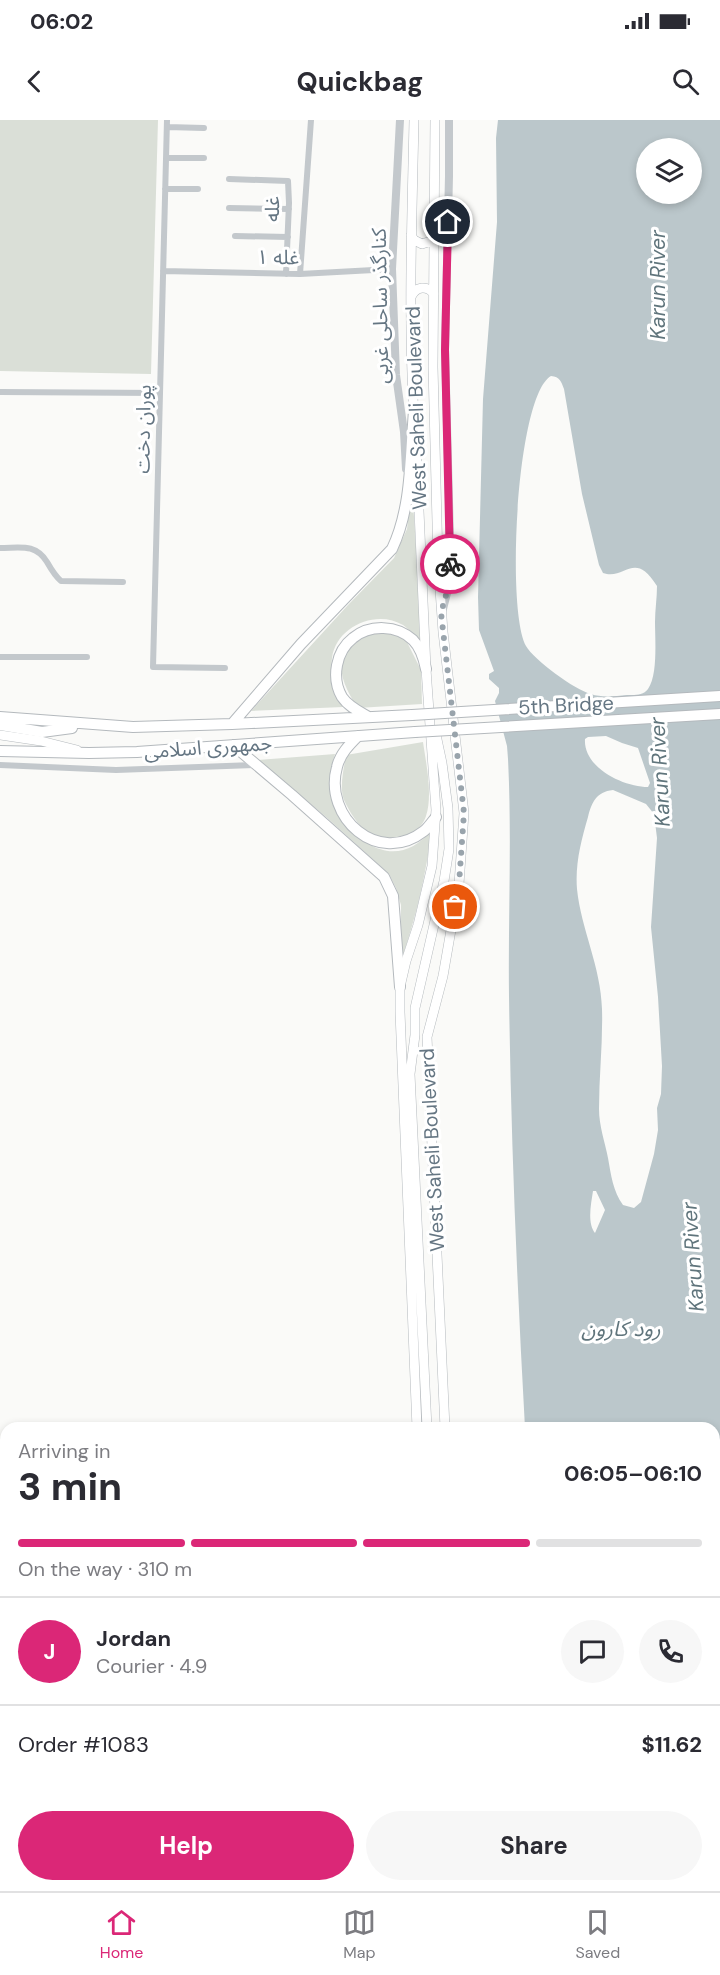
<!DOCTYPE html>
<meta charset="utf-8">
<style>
:root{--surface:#fff;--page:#f7f7f7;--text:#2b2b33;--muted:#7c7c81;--line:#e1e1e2;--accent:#db2777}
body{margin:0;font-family:"DM Sans","Noto Sans Arabic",sans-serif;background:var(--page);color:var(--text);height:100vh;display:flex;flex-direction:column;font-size:22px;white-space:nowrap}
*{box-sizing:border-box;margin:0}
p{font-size:20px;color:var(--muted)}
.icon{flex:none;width:33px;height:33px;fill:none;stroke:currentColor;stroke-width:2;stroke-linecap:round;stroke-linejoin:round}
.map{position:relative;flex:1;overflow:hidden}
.details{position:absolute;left:0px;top:1302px;width:720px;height:470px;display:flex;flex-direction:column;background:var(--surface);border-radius:18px 18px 0 0;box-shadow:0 3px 9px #0003}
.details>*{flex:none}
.tools{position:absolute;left:636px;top:18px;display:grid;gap:12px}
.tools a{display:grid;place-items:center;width:66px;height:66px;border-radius:50%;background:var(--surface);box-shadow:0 3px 9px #0003;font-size:30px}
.pin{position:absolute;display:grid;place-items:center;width:51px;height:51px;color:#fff;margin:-26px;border:3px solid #fff;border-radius:50%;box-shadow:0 2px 6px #0007}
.courier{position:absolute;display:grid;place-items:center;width:60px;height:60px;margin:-30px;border:4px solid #db2777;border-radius:50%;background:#fff;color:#222;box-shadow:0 2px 8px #0007}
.headline em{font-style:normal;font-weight:700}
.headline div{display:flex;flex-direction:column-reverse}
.headline{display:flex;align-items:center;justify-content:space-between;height:102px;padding:0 18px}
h1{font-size:39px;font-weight:700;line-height:45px}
.bar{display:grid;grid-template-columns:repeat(4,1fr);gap:9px 6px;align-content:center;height:72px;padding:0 18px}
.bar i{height:8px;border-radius:4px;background:var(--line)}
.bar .selected{background:var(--accent)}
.bar p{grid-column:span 4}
.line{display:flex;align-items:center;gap:15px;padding:0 18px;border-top:2px solid var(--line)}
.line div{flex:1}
.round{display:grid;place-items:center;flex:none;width:63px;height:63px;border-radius:32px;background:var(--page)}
.action{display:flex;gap:12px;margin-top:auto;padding:12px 18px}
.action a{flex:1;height:69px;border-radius:36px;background:var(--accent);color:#fff;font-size:24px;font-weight:700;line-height:69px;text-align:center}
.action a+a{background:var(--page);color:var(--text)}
.status{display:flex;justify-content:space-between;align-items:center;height:42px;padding:0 30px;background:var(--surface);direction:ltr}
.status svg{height:16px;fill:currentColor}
header{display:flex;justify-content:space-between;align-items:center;height:78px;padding:0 18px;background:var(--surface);font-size:27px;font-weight:700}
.dock{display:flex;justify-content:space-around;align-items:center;height:84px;border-top:2px solid var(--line);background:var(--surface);font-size:16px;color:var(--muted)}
.dock a{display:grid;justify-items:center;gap:3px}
.dock .selected{color:var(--accent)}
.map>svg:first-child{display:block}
</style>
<div class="status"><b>06:02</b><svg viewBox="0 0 49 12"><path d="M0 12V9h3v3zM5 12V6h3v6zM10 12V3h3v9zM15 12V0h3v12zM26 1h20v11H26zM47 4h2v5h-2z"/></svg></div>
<header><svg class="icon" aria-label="back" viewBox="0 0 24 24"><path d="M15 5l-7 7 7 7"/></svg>Quickbag<svg class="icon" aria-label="search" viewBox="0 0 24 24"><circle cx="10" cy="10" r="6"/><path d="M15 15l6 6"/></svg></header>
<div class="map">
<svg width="720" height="1771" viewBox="0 0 720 1771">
<rect width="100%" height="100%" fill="#fafaf8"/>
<path fill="#dadfd7" d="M0 0H158L151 254 0 251Z
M412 367 423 531C417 522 412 511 403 505 377 489 336 506 332 538 330 555 338 571 343 587L251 591 348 485 394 438 407 409Z
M365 511 399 515 407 522 421 550 422 584 358 588C349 575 337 554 343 537 346 528 358 518 365 511Z
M423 622C426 643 433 675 426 696 419 718 387 726 369 713 358 706 349 691 344 680 339 667 344 648 346 635Z
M335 634C332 645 329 659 331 671 332 682 338 691 345 700 367 734 405 745 432 709 426 754 416 798 401 841V785L396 768 389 754 326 697 258 640Z"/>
<path fill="#bbc7cb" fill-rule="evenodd" d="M498 0H720V1771H601L600 1766H714V1308H525C517 1164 511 1020 509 876 508 797 512 718 508 639L507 626 495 581 499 573V568L489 559V554L494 551 479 510 478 477 483 279 497 102 496 18ZM646 28H692V74H646ZM551 256C560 257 561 261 564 269L582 374 599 445 603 453C625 461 634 429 657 466 657 478 655 490 655 502 655 519 658 555 648 569 643 576 634 575 627 575 615 576 602 578 591 574 575 570 534 540 526 526 506 491 516 276 551 256ZM606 616 622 623 638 628 650 663 648 667C624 667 583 648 585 619L588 617ZM613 670 646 684 654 694 657 718 651 807 658 877 662 946 661 974 657 988 658 1010 654 1034 641 1082 634 1088 623 1085C613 1071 611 1055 608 1038 605 1022 599 1006 599 989 599 956 603 922 602 889 601 847 581 809 577 769 575 744 581 721 588 697 592 682 596 672 613 670ZM593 1071H596L605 1090 595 1113C587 1103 591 1084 593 1071Z"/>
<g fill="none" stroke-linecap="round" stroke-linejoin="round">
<path stroke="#bbc7cb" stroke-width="2" d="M0 1599H6"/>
<g stroke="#b5babe" stroke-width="10">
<path id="primary" d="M414 0C412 99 408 199 414 297
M435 0 433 247 438 441 443 512 464 693 459 764 443 856 427 917 445 1308
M411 115 414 120 422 124 431 121 434 116
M411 177C416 166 427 165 434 174
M416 323 426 549 436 690 432 746 418 805 406 841 400 867V892L417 1308
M0 615 41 621 77 630
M427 1308 410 954 415 915V888L444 761 449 729 448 688 442 643 435 610
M480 1766 481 1771
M490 1766 492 1771
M512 1766 513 1771"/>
</g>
<g stroke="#b4b9bd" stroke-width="12">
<path id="trunk" d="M367 596C358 591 348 586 342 577 331 558 336 531 353 518 370 504 397 505 413 520 421 528 424 539 426 549
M0 597 133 607 232 604 412 595
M232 604 301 524 392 429C412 387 410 337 414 291
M0 605 42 612 72 608
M358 616C349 625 340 634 337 647 323 697 378 747 424 711 428 708 432 702 436 697
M233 625 292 675 384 757 393 776 400 867
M0 631 89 633 137 632 415 612"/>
</g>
<path stroke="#c3c8cc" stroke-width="6" d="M167 0 153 547 225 548
M167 7 204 8
M166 38H204
M229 59 288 61 289 83 286 154
M165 69H198
M229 88 289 89
M235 116 288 117
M163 151 300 154 392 149
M300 154 311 0
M0 272 160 273
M0 428C20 428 35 423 47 442 51 449 55 456 61 461L123 462
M0 537H87
M0 645 116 650 254 645"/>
<path stroke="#c3c8cc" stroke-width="8" d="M400 0 392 149 396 255 404 312 406 349
M443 489 451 457 445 230 449 56V0"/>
<use href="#primary" stroke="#fff" stroke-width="9"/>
<use href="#trunk" stroke="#fff" stroke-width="10"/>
<g stroke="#b4b9bd" stroke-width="12" stroke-linecap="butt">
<path id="trunk-bridge" d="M412 595 720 576
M415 612 720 594"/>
</g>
<use href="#trunk-bridge" stroke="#fff" stroke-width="10"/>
</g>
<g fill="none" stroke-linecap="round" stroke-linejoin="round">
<path stroke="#99a4ac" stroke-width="6" stroke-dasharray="0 10.8" d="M450 444 451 457 441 493 464 693 459 764 455 787"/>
<path stroke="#db2777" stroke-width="8" d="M448 102 445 230 450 444"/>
</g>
<g text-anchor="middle" stroke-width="6" stroke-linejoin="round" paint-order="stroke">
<g font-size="20" fill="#657683" stroke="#fff">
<text transform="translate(272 89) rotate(-89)" y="7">غله</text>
<text transform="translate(278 137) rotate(1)" y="7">غله ۱</text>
<text transform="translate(380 186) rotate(-91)" y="7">کنارگذر ساحلی غربی</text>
<text transform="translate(416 288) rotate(-92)" y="7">West Saheli Boulevard</text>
<text transform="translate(143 309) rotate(-89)" y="7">پوران دخت</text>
<text transform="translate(566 585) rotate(-3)" y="7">5th Bridge</text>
<text transform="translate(208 627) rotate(-4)" y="7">جمهوری اسلامی</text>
<text transform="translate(432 1030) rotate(-93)" y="7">West Saheli Boulevard</text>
</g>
<g font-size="21" font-style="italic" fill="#60757c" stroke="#fff">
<text transform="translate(658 165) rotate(-90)" y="7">Karun River</text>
<text transform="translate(660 652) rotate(-93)" y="7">Karun River</text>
<text transform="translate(693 1137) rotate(-94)" y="7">Karun River</text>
<text x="621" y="1216">رود کارون</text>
</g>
</g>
</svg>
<div class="tools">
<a><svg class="icon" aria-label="layers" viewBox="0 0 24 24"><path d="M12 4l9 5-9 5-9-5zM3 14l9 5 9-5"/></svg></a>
</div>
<div class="pin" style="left:455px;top:787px;background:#ea580c"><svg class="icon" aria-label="bag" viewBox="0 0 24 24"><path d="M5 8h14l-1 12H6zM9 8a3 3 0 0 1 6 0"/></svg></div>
<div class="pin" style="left:448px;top:102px;background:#1f2937"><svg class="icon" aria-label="home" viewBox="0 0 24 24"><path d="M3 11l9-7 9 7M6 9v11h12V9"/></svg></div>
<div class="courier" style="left:450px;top:444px"><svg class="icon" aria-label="bike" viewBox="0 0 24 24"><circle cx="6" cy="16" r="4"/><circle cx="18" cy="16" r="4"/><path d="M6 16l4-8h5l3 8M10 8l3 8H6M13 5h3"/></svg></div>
<section class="details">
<div class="headline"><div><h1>3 min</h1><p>Arriving in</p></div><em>06:05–06:10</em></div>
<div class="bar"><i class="selected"></i><i class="selected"></i><i class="selected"></i><i></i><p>On the way · 310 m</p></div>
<div class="line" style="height:108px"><b class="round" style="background:var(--accent);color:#fff">J</b><div><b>Jordan</b><p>Courier · 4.9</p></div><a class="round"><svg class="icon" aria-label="chat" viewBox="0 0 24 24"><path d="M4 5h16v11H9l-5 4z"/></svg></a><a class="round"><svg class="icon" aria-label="phone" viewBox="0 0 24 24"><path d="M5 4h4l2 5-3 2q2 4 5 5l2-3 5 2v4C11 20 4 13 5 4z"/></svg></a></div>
<div class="line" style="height:78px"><div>Order #1083</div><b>$11.62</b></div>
<div class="action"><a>Help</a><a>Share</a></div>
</section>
</div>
<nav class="dock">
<a class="selected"><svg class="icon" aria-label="home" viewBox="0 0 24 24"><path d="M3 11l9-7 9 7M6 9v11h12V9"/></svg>Home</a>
<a><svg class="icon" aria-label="map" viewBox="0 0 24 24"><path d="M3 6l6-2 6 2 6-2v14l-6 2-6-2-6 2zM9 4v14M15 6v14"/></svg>Map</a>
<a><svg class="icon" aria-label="saved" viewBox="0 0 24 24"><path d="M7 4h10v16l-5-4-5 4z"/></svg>Saved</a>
</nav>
